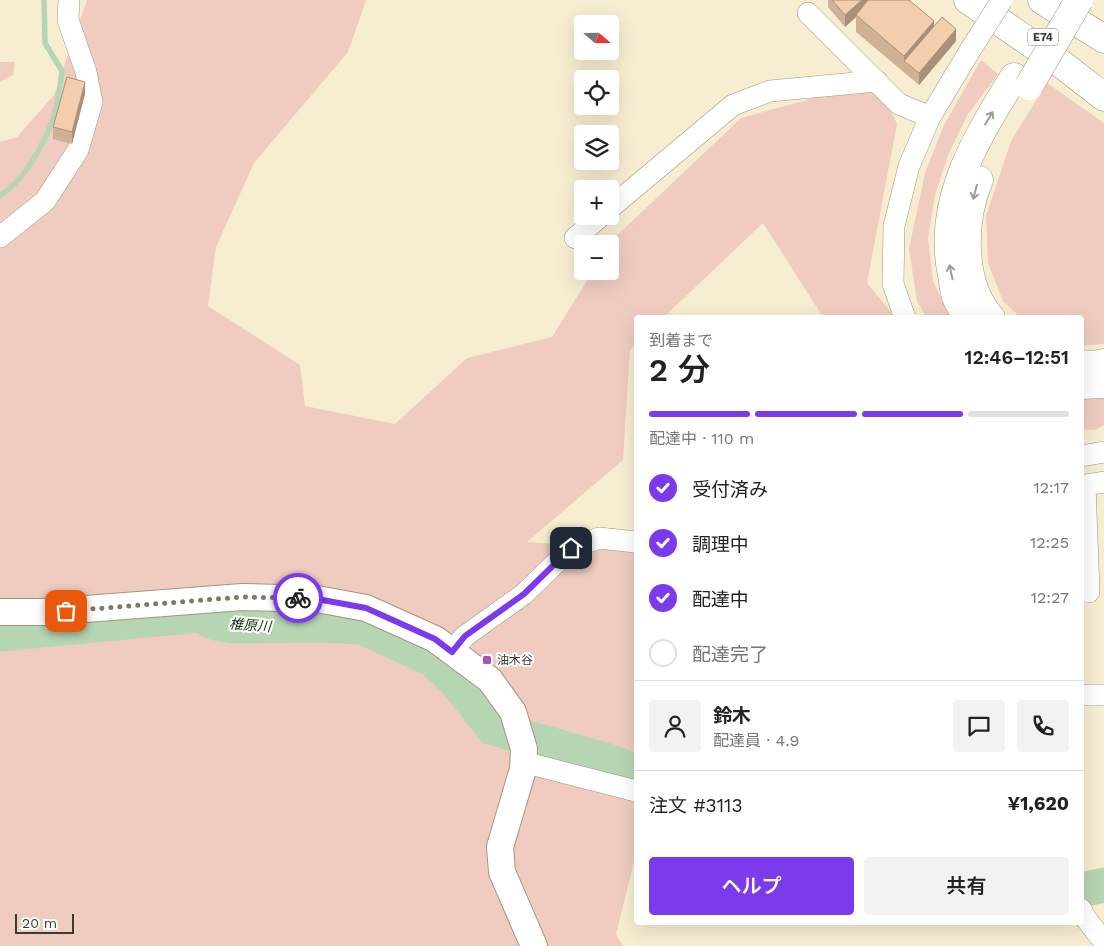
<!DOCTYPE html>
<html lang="ja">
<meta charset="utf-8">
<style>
:root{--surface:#fff;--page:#f2f2f2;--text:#222;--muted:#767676;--line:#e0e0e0;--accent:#7c3aed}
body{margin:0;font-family:"Work Sans","Noto Sans JP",sans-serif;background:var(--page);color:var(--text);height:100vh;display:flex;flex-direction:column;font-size:19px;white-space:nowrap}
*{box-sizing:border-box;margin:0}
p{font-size:16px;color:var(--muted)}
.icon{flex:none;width:28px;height:28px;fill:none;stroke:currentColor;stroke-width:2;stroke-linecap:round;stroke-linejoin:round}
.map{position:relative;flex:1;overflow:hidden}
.drawer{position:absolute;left:634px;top:315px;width:450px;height:610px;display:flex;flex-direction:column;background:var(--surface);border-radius:5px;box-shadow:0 5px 20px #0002}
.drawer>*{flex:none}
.needle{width:32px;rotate:110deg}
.controls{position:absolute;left:574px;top:15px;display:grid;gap:10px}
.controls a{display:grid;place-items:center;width:45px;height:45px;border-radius:5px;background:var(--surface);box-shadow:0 5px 20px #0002;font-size:25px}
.scale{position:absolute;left:15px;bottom:12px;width:59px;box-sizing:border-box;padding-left:5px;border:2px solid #3e3a2f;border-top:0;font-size:14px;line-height:18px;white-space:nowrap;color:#3e3a2f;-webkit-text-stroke:4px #fff;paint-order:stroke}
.pin{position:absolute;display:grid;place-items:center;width:42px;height:42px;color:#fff;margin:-21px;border-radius:10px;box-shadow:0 2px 8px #0006}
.courier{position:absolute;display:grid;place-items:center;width:50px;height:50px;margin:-25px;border:4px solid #7c3aed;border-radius:50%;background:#fff;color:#222;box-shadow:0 1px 6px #0007}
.overview em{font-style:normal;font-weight:600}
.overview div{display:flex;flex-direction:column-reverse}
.overview{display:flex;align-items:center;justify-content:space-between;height:85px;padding:0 15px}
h1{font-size:32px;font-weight:600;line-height:38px}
.bar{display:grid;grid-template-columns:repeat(4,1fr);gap:8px 5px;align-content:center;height:60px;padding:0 15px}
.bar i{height:6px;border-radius:4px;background:var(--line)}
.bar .active{background:var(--accent)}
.bar p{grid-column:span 4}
.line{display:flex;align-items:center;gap:12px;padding:0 15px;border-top:1px solid var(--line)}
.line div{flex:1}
.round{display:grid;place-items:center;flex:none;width:52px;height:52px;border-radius:5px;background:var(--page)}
ol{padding:0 15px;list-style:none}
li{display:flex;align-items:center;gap:15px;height:55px}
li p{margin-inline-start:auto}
li .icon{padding:5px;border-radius:50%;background:var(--accent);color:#fff;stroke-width:4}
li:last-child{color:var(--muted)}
li i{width:28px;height:28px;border:2px solid var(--line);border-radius:50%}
.primary-button{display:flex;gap:10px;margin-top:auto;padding:10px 15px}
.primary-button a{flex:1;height:58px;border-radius:5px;background:var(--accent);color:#fff;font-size:20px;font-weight:600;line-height:58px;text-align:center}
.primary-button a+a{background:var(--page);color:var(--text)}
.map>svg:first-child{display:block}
</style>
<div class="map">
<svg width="1104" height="946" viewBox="0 0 1104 946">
<rect width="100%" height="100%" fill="#f7edd1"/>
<path fill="#f0ccc0" d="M87 0H366L348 52 254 163 216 247 208 306 300 365 305 406 395 424 467 358 552 337 593 271H610V242L741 118 877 81 897 124 867 283 895 317H823L763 223 664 317 636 318V344L630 350 623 460 527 542 636 550V854L616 934 623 946H0V142L17 137 54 95Z
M981 60 998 74 968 114 948 155 935 195 928 238 933 281 950 317H926L917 301 909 249 925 173 944 125Z
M0 62H15L13 75 0 82Z
M1047 83 1104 123V344L1081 346V318L1020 317 1003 301 988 263 986 216 1011 141Z
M1104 396V425L1096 430 1081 429V397Z"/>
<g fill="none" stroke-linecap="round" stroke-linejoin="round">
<path stroke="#b6d5b3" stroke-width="5.5" d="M0 195C24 182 45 142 54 116 58 102 60 86 62 71L45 43 44 0"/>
<path stroke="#b6d5b3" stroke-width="35" d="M0 634 200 615 216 623 233 626 318 625 362 627 433 660 458 684 493 728 612 762 636 773
M1081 890 1104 885"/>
<g stroke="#a0967c" stroke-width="22">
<path id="minor" d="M808 13 899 104 930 117
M610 208 733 105 770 91 877 81
M0 237 45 201 78 150 92 102 86 72 68 20 69 0
M575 238 601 216
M905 318 893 284 894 226 909 166 930 117 969 52
M1081 456 1104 452
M1089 592 1085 485 1104 482
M452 651 465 636 524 594 571 548 599 538 636 542
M1081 695H1104
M523 762 636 791
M1081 909 1084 916 1104 942"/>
</g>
<g stroke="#a0967c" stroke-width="28">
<path id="tertiary" d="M0 612H47L242 597 317 599 366 608 435 639 490 680 513 712 524 749 523 769 500 847 502 872 534 946"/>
</g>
<g stroke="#a0967c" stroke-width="29">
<path id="motorway" d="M968 0 1064 66 1104 97
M1042 0 1104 39
M979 180C962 220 960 283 991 318
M967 318C964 311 959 304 956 297 954 291 953 282 952 275 936 200 977 138 1014 77
M1081 364 1092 365 1104 363
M1081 385 1104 384"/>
</g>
<use href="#minor" stroke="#fff" stroke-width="21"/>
<use href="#tertiary" stroke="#fff" stroke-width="26"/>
<use href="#motorway" stroke="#fff" stroke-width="28"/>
<g stroke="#a0967c" stroke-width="22" stroke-linecap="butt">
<path id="minor-bridge" d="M969 52 1002 0"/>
</g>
<g stroke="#a0967c" stroke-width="29" stroke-linecap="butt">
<path id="motorway-bridge" d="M1029 86 1079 0"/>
</g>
<use href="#minor-bridge" stroke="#fff" stroke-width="21"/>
<use href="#motorway-bridge" stroke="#fff" stroke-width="28"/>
</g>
<path fill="#d0b196" d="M828 0H909L934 27 956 41 919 85 856 32V17L845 27 828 7Z
M85 94 72 144 53 139V127Z"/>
<path fill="#a9907a" d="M862 0H874L856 15V17L845 27V15Z
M934 21V38L904 61V56Z
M956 29V41L919 85V73Z
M85 82V94L72 144V132Z"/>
<path fill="#f2ceaf" stroke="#a9907a" d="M832 0H862L845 15Z
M868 0H909L934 21 904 56 856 15Z
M942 17 956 29 919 73 904 61Z
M67 77 85 82 72 132 53 127Z"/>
<defs><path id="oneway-shaft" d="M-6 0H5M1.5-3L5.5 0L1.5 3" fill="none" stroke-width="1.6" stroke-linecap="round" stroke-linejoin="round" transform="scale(1.25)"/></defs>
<g stroke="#9e9c97">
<use href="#oneway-shaft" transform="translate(989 118) rotate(-59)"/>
<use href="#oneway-shaft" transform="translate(975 192) rotate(105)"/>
<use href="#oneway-shaft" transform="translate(951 272) rotate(-102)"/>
</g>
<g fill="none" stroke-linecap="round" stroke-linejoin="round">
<path stroke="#7f7968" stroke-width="5" stroke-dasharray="0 9" d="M66 611 242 597 298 598"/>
<path stroke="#7c3aed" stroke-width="6" d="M298 598 317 599 366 608 435 639 452 652 465 636 524 594 571 548"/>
</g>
<rect fill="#ab52bf" stroke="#fff" stroke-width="2" x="482" y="655" width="10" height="10" rx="2.5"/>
<g text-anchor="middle" stroke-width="4" stroke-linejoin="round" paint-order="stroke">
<rect fill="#fff" stroke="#78756d" stroke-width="1" x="1028" y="28.5" width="30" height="17" rx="4"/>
<g font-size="11" font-weight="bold" fill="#3e3a2f">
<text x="1043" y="41">E74</text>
</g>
<g font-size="12" fill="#3e3a2f" stroke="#fff" text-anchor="start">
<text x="497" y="664">油木谷</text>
</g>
<g font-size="14" font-style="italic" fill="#093606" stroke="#fff">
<text transform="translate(250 625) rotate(4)" y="5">椎原川</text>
</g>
</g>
</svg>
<div class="controls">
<a><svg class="needle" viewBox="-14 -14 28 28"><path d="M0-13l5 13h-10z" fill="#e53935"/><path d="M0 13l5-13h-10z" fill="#767676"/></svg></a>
<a><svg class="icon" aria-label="locate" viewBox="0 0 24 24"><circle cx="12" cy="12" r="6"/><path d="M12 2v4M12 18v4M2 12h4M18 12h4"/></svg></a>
<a><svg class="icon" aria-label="layers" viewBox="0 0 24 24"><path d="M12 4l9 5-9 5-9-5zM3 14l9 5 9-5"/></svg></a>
<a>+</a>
<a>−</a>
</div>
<div class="scale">20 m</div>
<div class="pin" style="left:66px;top:611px;background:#ea580c"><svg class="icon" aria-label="bag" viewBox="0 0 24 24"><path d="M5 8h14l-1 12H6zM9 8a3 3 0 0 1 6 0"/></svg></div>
<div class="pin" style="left:571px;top:548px;background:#1f2937"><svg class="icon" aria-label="home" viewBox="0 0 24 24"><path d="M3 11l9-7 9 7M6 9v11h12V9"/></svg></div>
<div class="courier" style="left:298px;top:598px"><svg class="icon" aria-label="bike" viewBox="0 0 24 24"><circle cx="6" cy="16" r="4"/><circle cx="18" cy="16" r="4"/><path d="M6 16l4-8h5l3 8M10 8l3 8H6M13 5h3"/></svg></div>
<section class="drawer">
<div class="overview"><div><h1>2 分</h1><p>到着まで</p></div><em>12:46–12:51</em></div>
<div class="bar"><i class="active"></i><i class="active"></i><i class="active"></i><i></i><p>配達中 · 110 m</p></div>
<ol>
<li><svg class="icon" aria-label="check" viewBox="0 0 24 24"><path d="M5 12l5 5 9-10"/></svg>受付済み<p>12:17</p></li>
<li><svg class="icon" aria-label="check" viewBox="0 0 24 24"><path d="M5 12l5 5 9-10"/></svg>調理中<p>12:25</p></li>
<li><svg class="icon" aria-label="check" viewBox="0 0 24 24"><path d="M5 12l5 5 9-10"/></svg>配達中<p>12:27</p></li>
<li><i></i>配達完了</li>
</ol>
<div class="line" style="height:90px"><a class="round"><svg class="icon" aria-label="person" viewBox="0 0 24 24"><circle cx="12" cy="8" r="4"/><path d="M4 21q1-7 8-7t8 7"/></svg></a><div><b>鈴木</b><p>配達員 · 4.9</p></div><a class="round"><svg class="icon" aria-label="chat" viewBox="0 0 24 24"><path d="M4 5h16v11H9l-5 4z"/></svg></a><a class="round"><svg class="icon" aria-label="phone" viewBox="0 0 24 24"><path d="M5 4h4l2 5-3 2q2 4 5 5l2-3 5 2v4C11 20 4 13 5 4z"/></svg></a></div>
<div class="line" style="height:65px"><div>注文 #3113</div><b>¥1,620</b></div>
<div class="primary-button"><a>ヘルプ</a><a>共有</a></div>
</section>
</div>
